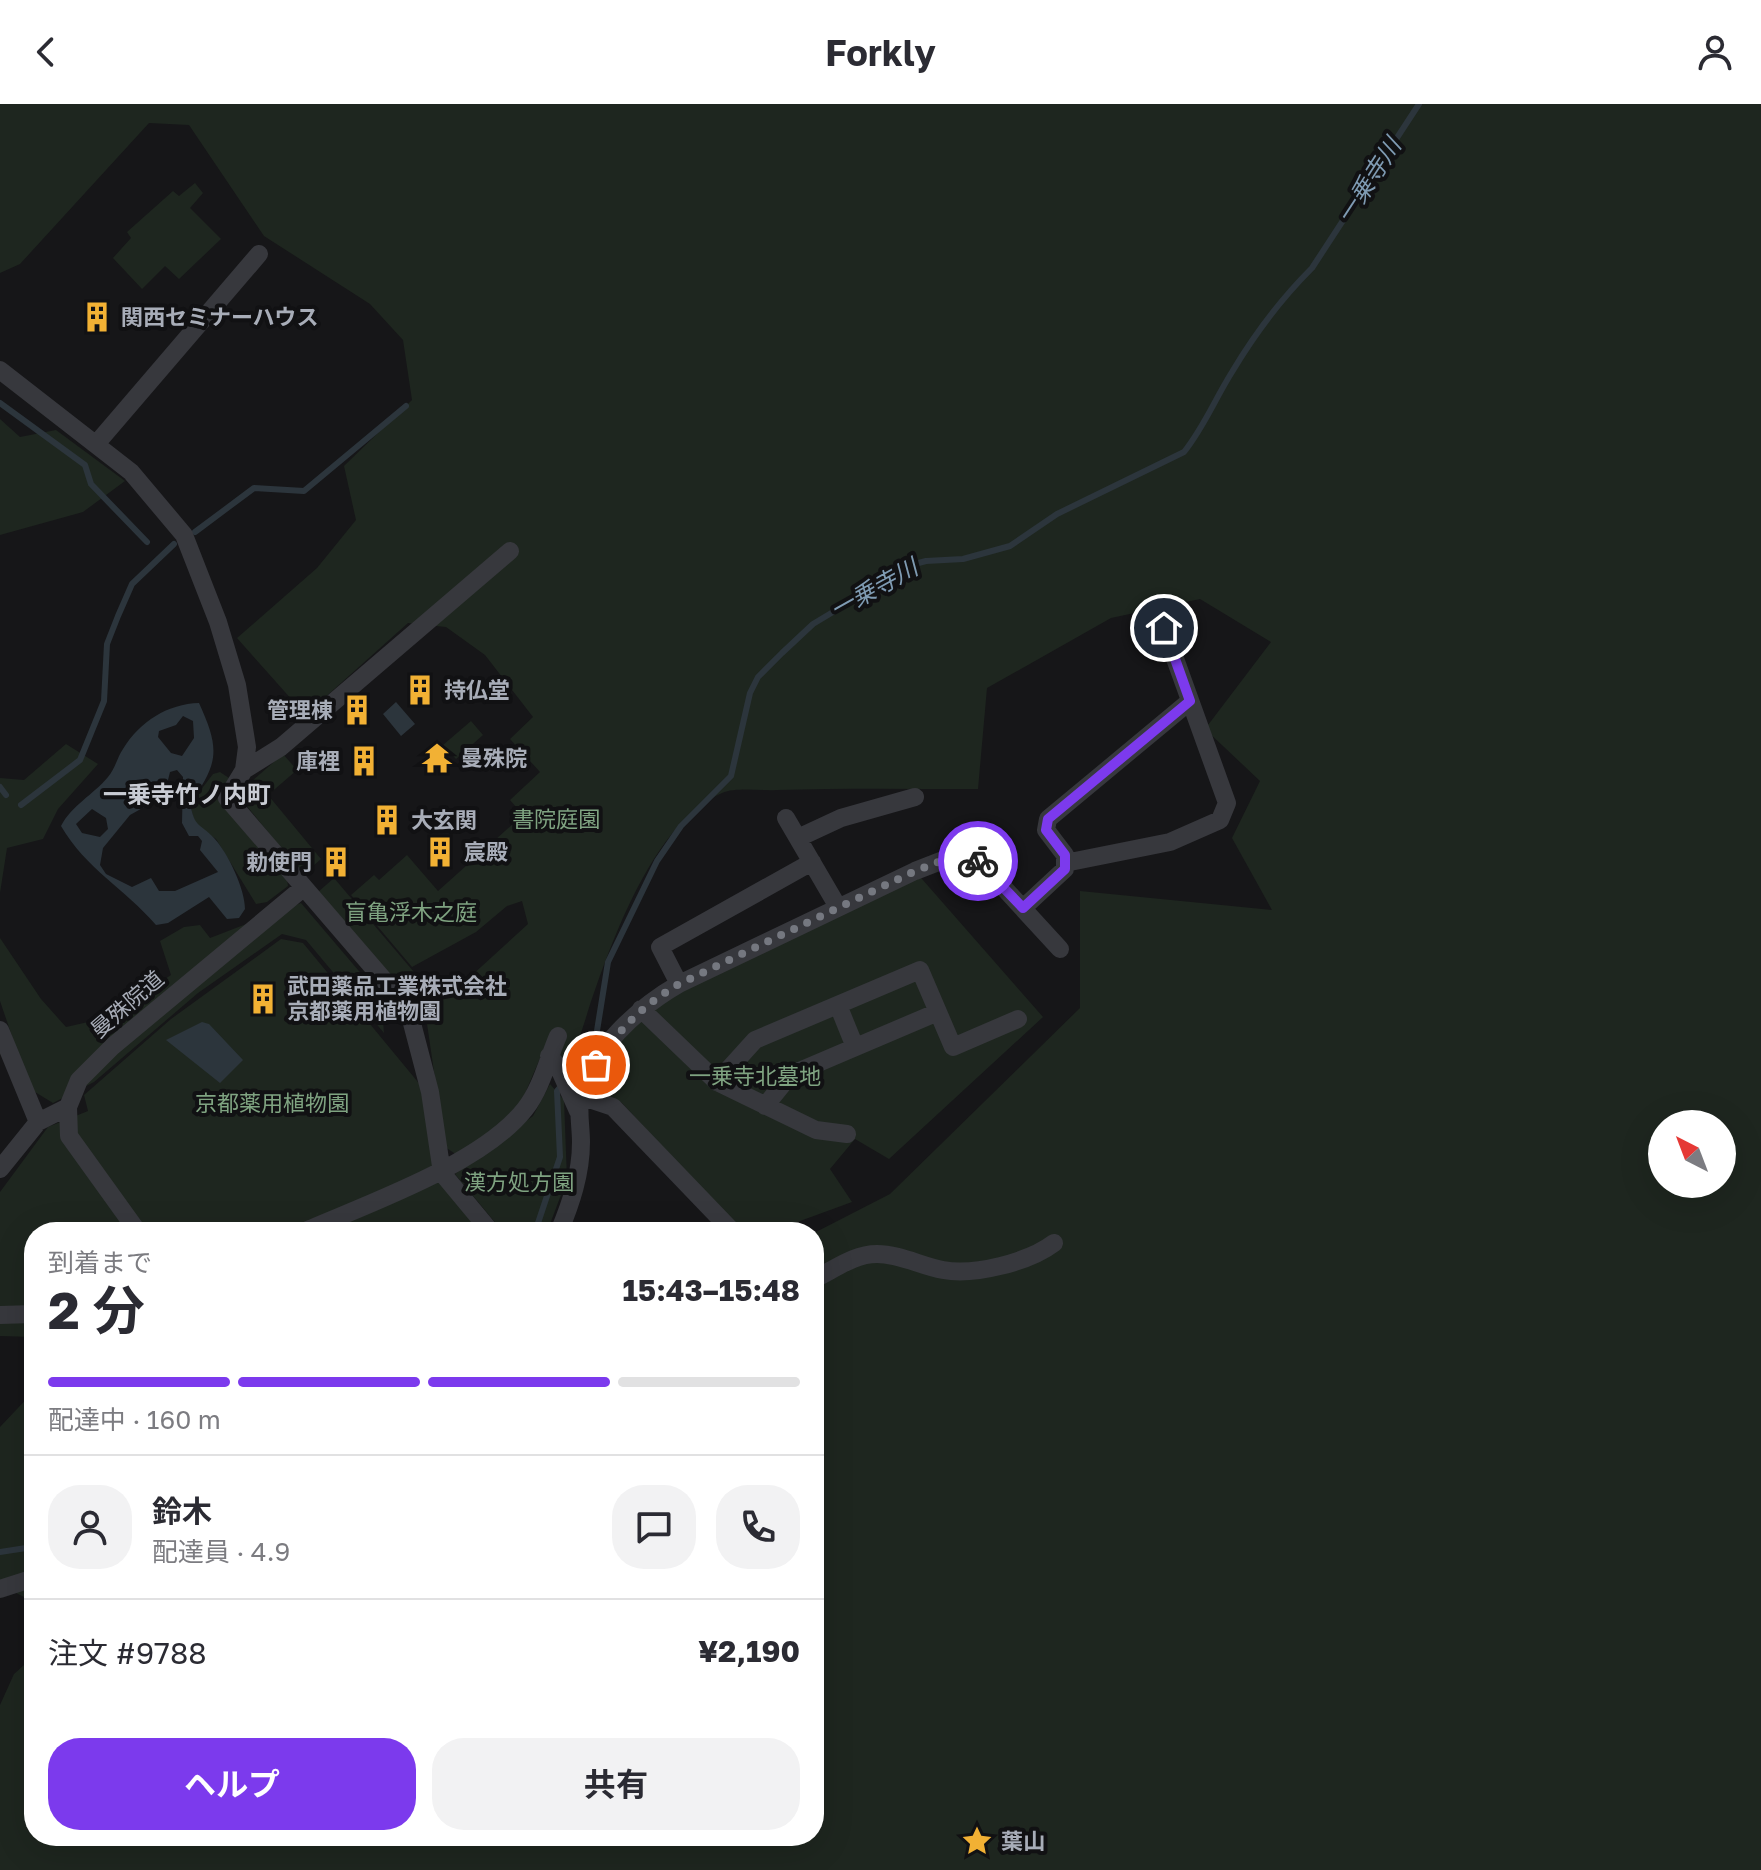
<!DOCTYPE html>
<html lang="ja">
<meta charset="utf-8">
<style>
:root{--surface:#fff;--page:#f2f2f3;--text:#2b2b33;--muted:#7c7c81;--line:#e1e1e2;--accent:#7c3aed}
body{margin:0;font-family:"Golos Text","Noto Sans JP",sans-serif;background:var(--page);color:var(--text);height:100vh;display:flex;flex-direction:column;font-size:30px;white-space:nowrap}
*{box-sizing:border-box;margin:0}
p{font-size:26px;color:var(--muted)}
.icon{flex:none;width:44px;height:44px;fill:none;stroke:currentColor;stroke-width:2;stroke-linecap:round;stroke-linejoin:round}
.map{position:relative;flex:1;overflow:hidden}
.details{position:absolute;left:24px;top:1118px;width:800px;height:624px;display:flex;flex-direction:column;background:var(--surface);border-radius:32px;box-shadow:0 8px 32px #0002}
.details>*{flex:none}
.needle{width:52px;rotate:318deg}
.fabs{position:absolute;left:1648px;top:1006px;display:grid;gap:16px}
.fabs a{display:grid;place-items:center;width:88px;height:88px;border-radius:50%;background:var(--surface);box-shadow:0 8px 32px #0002;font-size:40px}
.pin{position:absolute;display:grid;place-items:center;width:68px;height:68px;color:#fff;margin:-34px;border:4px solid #fff;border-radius:50%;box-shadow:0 2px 8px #0007}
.courier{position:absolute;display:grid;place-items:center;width:80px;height:80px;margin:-40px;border:6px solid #7c3aed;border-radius:50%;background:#fff;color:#222;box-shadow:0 2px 10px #0007}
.summary em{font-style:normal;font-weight:700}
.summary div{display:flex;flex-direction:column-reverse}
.summary{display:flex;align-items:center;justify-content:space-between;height:136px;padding:0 24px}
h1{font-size:52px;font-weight:700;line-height:60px}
.bar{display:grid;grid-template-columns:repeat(4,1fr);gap:12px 8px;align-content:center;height:96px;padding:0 24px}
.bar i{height:10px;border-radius:6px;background:var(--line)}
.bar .on{background:var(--accent)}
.bar p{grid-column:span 4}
.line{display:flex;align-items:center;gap:20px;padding:0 24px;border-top:2px solid var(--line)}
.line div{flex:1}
.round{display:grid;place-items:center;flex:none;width:84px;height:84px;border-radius:32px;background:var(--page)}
.primary-button{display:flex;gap:16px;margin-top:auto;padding:16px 24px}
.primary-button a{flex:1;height:92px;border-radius:32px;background:var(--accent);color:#fff;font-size:32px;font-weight:700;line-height:92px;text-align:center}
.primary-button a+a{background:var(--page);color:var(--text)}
header{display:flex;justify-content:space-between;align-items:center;height:104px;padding:0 24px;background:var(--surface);font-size:36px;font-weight:700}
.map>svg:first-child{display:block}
</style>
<header><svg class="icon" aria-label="back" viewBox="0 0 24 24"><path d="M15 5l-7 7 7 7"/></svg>Forkly<svg class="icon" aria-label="person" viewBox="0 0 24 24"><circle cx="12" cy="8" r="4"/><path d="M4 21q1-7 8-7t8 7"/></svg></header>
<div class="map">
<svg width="1761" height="1766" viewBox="0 0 1761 1766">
<rect width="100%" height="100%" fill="#161618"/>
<path fill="#1e261f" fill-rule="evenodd" d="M0 0H1761V1766H0V1601L14 1570 34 1552V1732H814V1129L890 1090 1080 904V787L1272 806 1232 734 1260 677 1205 625 1271 538 1200 495 1111 514 987 584 978 685C911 685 844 684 776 686 761 687 736 683 722 689 641 724 596 882 571 961L544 945 517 1008 457 1051 445 1043 425 906 450 877 470 873 528 820 522 797 507 802 476 828 412 863 351 791 374 771 379 776 407 751 438 787 523 711 510 696 540 668 510 635 533 613 485 551 446 523 408 519 312 605 301 606 237 534 317 464 356 416 344 362 412 296 403 236 370 200 264 132 189 21 149 19 20 160 0 169ZM1662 1020H1722V1080H1662Z
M195 79 203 89 190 104 221 135 179 175 165 162 142 185 113 154 131 134 127 128 173 87 179 92Z
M0 315 20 333 56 326 125 377 83 408 0 431Z
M471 617 483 631 456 655 443 641Z
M66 640 98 660 58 705 43 735 7 744 0 789V674L24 676Z
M283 650 297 666 268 691 321 755 303 771 237 690Z
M220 668 229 674 227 681 287 775 288 782 267 798 256 800 216 735 195 721 190 700 213 670Z
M915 767 1043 913 889 1055 855 1035 830 1065 852 1098 770 1128H741L622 999 584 984 649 897Z
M334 774 425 881 410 895 318 788Z
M301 799 381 893 384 929 306 836 282 830 198 889 94 978 53 999 30 985 0 897V834L41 895 66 923 106 914 171 871 160 837 184 823 200 821 210 834Z
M281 835 303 839 427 989 434 1071 482 1128H34V1233L0 1232V1088L48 1023 88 1007 84 991 171 915Z
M550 980 564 996 567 1075 547 1128H503L455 1070 533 1012Z
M34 1287V1498L0 1481V1323Z"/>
<path fill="#2c353c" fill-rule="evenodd" d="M396 598 415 620 401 632 383 610Z
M199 599C220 645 219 659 190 699 195 725 199 718 214 734 228 749 245 785 245 805L239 814 227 815 209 793 168 819 156 821C124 784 86 765 61 722 72 701 93 691 108 673 115 665 117 654 123 645 140 617 168 600 199 599ZM183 612 193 617 194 634 182 652 171 649 158 633 159 627 176 621ZM177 666 183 673 182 719 189 732H198L202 737 200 746 218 768 175 787H159L151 774 132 783 106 770 100 761 103 744 130 711 164 692 170 668ZM92 705 106 714 108 725 100 733 82 729 76 720Z
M202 918 209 920 243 956 220 979 166 936Z"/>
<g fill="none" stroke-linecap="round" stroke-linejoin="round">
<path stroke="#2c353c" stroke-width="6" d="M0 299 85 361 91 380 147 438
M195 428 254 384 304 387 406 302
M0 683 6 691
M21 701 80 656 104 597 107 540 118 512 132 480 174 440
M535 1128 560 1053 557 987 587 952 596 933 608 858 657 757 681 722 731 672 750 589 758 573 782 549 813 520 911 461 926 457 963 455 1010 442 1057 410 1184 348C1204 323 1215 295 1232 268 1254 231 1281 195 1312 164L1419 0
M0 1448 26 1444 34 1438"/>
<path stroke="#37383d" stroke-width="18" d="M0 266 131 368 184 431 218 518 237 581 247 643 244 666 227 694 408 904 430 988 442 1069 491 1128
M97 339 259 150
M244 666 281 643 510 447
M786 714 838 803
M798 734 841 714 915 693
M1065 759 1170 738 1220 716 1227 699 1164 524
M1023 804 1065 765V751L1046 726 1048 715 1190 597
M679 880 660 843 812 758
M838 901 855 943
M641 905 717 978 816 1026 847 1030
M0 926 38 1018
M549 952 558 962 578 1007
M717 978 755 936 920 866 953 943 1018 915
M580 992 613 1003 733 1128
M765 1002 790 971 938 908
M68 1003 69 1032 138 1128
M0 1065 38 1018 68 1003 79 976 113 942 303 784
M303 1128C367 1100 482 1060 525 1005 541 985 548 955 558 932
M559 1128C571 1099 581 1070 581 1038 581 1024 578 1009 580 995 589 947 639 903 679 880L915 767 969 746 1060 845
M814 1175C834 1166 853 1150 877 1150 900 1150 921 1162 943 1166 974 1172 1029 1158 1054 1139
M0 1211 34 1210
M0 1485 34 1474"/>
</g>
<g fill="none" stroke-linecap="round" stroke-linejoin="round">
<path stroke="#757880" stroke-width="8" stroke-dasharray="0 14.4" d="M596 961C619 925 642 902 679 880L915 767 969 746 978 757"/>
<path stroke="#7c3aed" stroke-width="10" d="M978 757 1023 804 1065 765V751L1046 726 1048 715 1190 597 1164 524"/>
</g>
<defs>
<g id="building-bare" transform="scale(2.4)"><path d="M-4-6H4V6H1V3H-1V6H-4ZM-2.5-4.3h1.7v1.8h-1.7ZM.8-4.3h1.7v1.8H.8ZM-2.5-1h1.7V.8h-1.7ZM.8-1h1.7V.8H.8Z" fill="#f2b134" stroke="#111113" stroke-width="2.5" paint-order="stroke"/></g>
<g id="temple-bare" transform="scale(2.4)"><path d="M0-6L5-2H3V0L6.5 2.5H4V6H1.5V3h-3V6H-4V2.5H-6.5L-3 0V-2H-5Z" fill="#f2b134" stroke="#111113" stroke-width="2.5" paint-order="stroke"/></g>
<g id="sight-bare" transform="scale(2.4)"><path d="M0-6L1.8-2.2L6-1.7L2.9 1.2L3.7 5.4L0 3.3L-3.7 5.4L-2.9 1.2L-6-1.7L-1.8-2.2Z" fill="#f2b134" stroke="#111113" stroke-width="2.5" paint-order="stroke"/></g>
</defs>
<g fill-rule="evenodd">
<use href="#building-bare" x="97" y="213"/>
<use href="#building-bare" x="420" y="586"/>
<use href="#building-bare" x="357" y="606"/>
<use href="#temple-bare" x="437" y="654"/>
<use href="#building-bare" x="364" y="657"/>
<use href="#building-bare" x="387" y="716"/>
<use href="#building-bare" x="440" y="748"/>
<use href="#building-bare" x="336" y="758"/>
<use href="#building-bare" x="263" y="895"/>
<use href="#sight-bare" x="977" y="1737"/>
</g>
<g text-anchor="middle" stroke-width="8" stroke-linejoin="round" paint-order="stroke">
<g font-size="22" font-weight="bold" fill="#a8adb8" stroke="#111113" text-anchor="start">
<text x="121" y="221">関西セミナーハウス</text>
<text x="444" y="594">持仏堂</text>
<text x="333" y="614" text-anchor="end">管理棟</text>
<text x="461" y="662">曼殊院</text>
<text x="340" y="665" text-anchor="end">庫裡</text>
<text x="411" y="724">大玄関</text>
<text x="464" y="756">宸殿</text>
<text x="312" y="766" text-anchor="end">勅使門</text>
<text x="287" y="890">武田薬品工業株式会社<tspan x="287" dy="25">京都薬用植物園</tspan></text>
<text x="1001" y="1745">葉山</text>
</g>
<g font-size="22" fill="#7fa381" stroke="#111113">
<text x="556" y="723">書院庭園</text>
<text x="411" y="816">盲亀浮木之庭</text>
<text x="755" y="980">一乗寺北墓地</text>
<text x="272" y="1007">京都薬用植物園</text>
<text x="519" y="1086">漢方処方園</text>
</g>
<g font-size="22" fill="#a8adb8" stroke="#111113">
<text transform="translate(127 900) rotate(-41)" y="8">曼殊院道</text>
</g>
<g font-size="24" font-style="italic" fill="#7f9bb3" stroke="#111113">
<text transform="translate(1369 77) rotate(-57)" y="8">一乗寺川</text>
<text transform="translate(874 485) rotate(-29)" y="8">一乗寺川</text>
</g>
<g font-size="24" font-weight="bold" fill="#c9ccd4" stroke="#111113">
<text x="187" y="699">一乗寺竹ノ内町</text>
</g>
</g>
</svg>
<div class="fabs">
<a><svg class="needle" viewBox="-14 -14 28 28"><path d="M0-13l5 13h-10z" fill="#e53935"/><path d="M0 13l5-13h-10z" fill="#7c7c81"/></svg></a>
</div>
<div class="pin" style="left:596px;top:961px;background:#ea580c"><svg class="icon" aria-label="bag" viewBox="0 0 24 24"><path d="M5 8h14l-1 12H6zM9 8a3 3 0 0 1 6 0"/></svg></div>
<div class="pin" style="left:1164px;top:524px;background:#1f2937"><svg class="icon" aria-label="home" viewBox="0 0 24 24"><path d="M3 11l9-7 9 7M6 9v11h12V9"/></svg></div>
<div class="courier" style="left:978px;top:757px"><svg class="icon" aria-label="bike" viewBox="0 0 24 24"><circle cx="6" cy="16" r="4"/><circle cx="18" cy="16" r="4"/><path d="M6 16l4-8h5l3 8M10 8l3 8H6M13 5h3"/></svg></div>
<section class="details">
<div class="summary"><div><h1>2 分</h1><p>到着まで</p></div><em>15:43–15:48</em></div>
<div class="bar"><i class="on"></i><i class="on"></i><i class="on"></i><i></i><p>配達中 · 160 m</p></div>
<div class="line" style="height:144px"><a class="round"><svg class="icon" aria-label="person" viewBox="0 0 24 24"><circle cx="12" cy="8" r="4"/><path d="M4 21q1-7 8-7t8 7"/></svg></a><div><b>鈴木</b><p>配達員 · 4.9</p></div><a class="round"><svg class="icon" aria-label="chat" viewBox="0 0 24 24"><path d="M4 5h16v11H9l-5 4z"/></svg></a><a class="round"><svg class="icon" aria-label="phone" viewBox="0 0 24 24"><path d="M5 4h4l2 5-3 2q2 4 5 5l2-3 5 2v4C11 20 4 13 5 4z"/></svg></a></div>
<div class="line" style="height:104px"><div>注文 #9788</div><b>¥2,190</b></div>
<div class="primary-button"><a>ヘルプ</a><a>共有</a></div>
</section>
</div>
